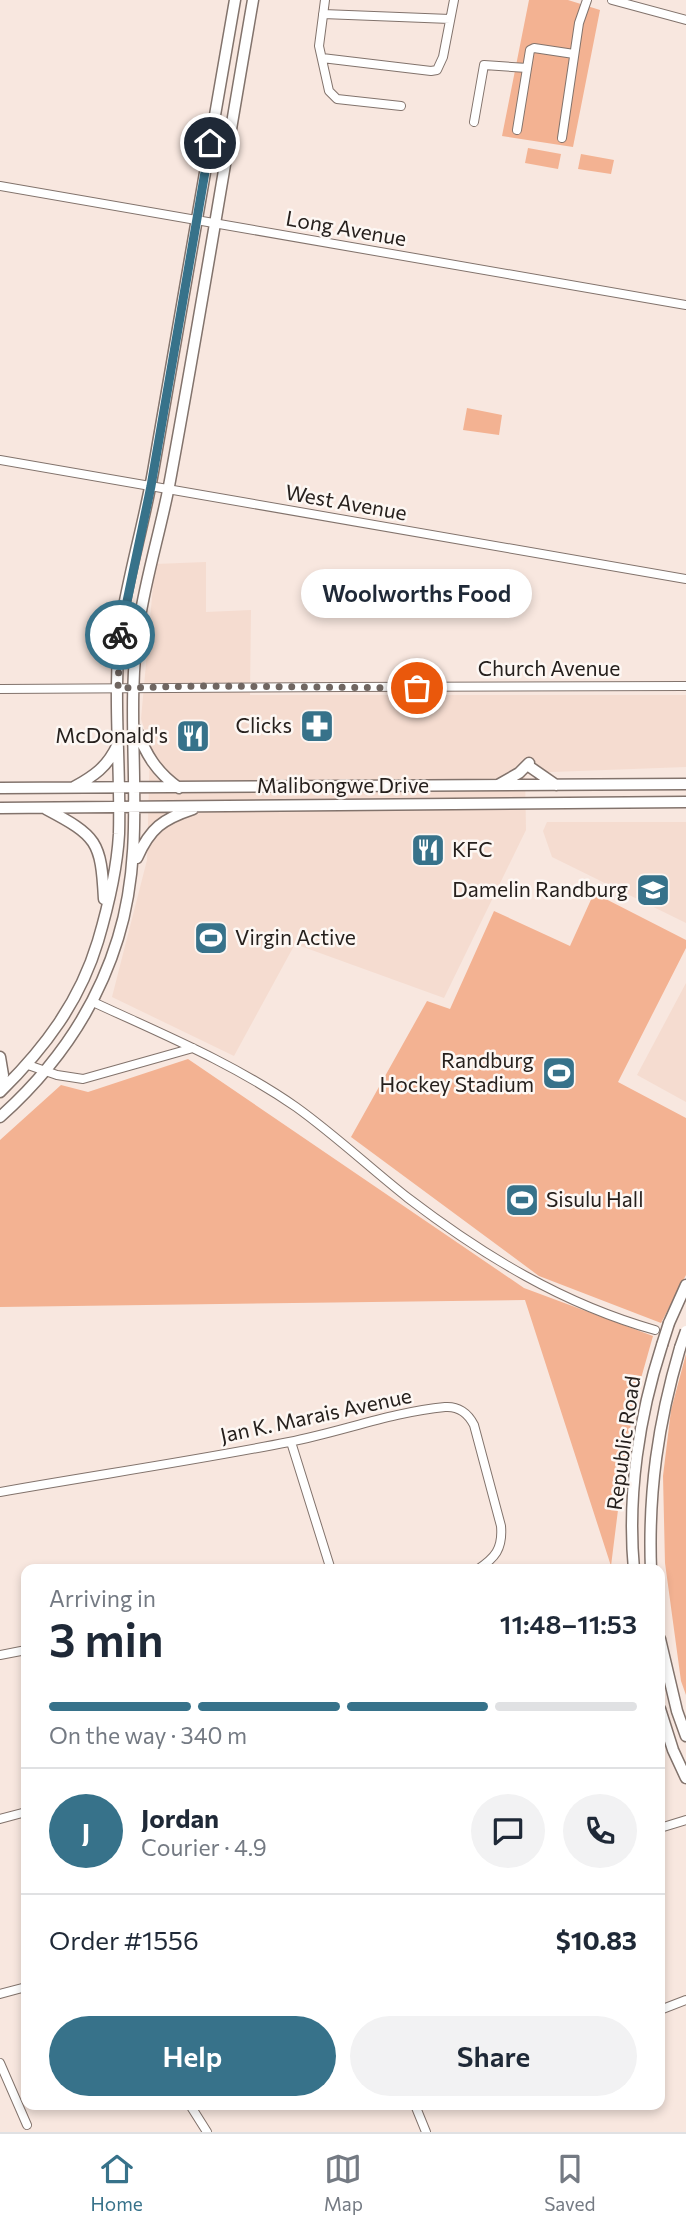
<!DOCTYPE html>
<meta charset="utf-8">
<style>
:root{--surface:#fff;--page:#f2f2f3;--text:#1f2937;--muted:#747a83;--line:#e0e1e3;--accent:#37728a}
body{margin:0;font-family:Commissioner,sans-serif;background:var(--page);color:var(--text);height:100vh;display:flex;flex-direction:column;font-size:26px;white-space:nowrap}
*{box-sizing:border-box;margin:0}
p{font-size:23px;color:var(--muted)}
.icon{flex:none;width:38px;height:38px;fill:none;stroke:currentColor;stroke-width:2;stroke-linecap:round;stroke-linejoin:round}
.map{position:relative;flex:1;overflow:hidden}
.drawer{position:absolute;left:21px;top:1564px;width:644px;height:546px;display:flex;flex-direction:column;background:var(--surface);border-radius:14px;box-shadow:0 4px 10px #0003}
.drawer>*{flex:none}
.pin{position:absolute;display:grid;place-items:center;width:60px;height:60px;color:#fff;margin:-30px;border:4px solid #fff;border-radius:50%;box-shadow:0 2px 7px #0007}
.courier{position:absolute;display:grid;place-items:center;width:70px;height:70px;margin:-35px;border:5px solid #37728a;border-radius:50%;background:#fff;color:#222;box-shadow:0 2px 9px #0007}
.bubble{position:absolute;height:49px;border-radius:24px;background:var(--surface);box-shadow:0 4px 10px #0003;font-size:23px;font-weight:600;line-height:49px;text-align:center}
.overview em{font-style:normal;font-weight:600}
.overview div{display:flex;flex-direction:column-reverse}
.overview{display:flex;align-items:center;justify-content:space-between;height:119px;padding:0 28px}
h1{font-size:46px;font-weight:600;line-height:52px}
.bar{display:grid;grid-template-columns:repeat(4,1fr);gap:10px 7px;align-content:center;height:84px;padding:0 28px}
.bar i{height:9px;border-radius:5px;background:var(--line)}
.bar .on{background:var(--accent)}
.bar p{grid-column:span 4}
.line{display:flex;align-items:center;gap:18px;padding:0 28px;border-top:2px solid var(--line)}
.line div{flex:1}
.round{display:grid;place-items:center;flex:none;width:74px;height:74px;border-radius:37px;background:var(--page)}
.button{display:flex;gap:14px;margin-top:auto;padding:14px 28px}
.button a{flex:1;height:80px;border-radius:42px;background:var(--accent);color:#fff;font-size:28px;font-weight:600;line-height:80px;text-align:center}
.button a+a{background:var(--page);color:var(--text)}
.tabs{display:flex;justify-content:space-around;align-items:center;height:98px;border-top:2px solid var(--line);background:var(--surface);font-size:19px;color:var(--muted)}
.tabs a{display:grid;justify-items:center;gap:4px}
.tabs .on{color:var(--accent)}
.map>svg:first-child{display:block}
</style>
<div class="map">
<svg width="686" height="2132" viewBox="0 0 686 2132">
<rect width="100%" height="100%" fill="#f8e7df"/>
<path fill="#f5dcd0" d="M206 562V612L251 610 250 695H686V767L525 773 526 830 444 998 295 944 234 1056 112 997 147 860 150 745 141 719 155 564Z
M547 822H686V923L552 857 543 831Z
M686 983V1102L637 1075Z"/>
<path fill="#f3b292" d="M529 0H568L600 10 573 147 502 136Z
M528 148 561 154 558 169 525 163Z
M581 154 614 160 611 174 578 169Z
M467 408 502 415 499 435 463 430Z
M594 893 686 940V948L618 1082 686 1118V1275L661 1323 539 1276 351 1137 427 1001 450 1009 494 911 570 946Z
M188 1059 524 1288 653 1336 636 1396 624 1462 611 1566 525 1300 0 1307V1140L61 1085 88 1092Z
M686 1354V1695L681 1681 665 1563 663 1476 671 1410Z"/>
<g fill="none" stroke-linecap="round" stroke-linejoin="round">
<g stroke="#82736c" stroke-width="10">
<path id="street" d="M325 0 319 46 329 91 337 99 401 106
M612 0 686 20
M323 14 450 19
M322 58 431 71 437 70 443 57 454 0
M474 122 484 65 527 68
M517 130 530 50 534 48 574 54
M562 138 579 23 587 0
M0 186 686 305
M0 460 686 579
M0 689C229 687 457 687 686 686
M93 1002C162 1034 233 1063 296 1107 335 1135 370 1168 408 1198 484 1256 563 1304 655 1330
M28 1065 57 1075 83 1079 193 1048
M291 1442 331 1570
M0 1492C96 1475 193 1461 289 1442 341 1432 392 1412 445 1407 458 1406 468 1413 474 1425L501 1526C503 1549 495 1558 477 1570
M0 1655 26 1650
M0 1819 26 1812
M660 1828 686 1820
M0 1994 26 1987
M660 2010 686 2000
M0 2063 27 2125
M190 2105 207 2132
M415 2105 426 2132"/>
</g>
<g stroke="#82736c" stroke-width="13">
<path id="secondary" d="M136 729C146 754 156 772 179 788
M530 767 556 785
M498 785 519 773 529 763
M74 787C94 776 107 767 117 746
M0 788 686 784
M0 808 686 802
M46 809C97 836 101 841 104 899
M137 858C150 828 163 819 193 809
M0 1057 3 1075 0 1083
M0 1092C45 1048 80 1001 98 941 108 907 117 870 119 834 121 764 112 693 121 623 129 573 144 523 153 472 181 315 207 157 235 0
M0 1117C55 1068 96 1010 118 938 150 835 122 729 139 623 146 577 160 532 169 486 199 324 225 162 253 0
M669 1323 686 1285
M634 1570C627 1495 639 1416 662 1345
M651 1570C648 1492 658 1423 680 1348
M660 1639 677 1711 686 1736
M660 1709 673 1750 686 1778"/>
</g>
<use href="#street" stroke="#fff" stroke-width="8"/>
<use href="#secondary" stroke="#fff" stroke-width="10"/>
<g stroke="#82736c" stroke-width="13" stroke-linecap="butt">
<path id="secondary-bridge" d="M662 1345 669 1323
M680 1348 686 1331"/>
</g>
<use href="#secondary-bridge" stroke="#fff" stroke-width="10"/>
</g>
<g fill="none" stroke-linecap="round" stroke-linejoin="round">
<path stroke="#706661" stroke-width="7" stroke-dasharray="0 12.6" d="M120 635 118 688 201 686 417 688"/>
<path stroke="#37728a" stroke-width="9" d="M120 635 151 486 210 143"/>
</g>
<defs>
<g id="pharmacy-square" transform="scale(1.75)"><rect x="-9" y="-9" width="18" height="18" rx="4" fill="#37728a" stroke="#fdf7f3"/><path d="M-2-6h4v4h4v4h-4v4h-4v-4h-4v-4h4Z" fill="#fff"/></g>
<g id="restaurant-square" transform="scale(1.75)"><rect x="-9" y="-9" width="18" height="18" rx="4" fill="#37728a" stroke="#fdf7f3"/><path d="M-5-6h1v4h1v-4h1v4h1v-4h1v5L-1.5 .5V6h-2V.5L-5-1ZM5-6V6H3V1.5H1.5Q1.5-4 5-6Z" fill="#fff"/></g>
<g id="school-square" transform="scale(1.75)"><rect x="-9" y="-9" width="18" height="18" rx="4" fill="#37728a" stroke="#fdf7f3"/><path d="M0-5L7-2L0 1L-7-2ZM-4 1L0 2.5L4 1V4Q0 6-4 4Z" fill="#fff"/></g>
<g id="stadium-square" transform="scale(1.75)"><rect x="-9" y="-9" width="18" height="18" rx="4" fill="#37728a" stroke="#fdf7f3"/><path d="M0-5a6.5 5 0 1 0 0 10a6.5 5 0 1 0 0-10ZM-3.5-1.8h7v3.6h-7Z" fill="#fff"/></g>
</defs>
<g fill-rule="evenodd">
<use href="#pharmacy-square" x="317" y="726"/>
<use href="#restaurant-square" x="193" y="736"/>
<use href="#restaurant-square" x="428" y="850"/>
<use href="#school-square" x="653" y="890"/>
<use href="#stadium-square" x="211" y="938"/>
<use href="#stadium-square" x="559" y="1073"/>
<use href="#stadium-square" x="522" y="1200"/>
</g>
<g text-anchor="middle" stroke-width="5" stroke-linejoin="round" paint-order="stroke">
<g font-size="21" fill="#26201d" stroke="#fdf7f3">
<text transform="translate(346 229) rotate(10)" y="7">Long Avenue</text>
<text transform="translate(346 503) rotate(10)" y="7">West Avenue</text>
<text x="549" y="676">Church Avenue</text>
<text x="343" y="793">Malibongwe Drive</text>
<text transform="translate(316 1416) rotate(-12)" y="7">Jan K. Marais Avenue</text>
<text transform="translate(624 1443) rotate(-82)" y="7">Republic Road</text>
</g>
<g font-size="21" fill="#26201d" stroke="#fdf7f3" text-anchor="end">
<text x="292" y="733">Clicks</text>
<text x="168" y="743">McDonald's</text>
<text x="452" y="857" text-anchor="start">KFC</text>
<text x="628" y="897">Damelin Randburg</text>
<text x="235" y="945" text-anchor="start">Virgin Active</text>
<text x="534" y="1068">Randburg<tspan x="534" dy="24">Hockey Stadium</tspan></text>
<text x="546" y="1207" text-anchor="start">Sisulu Hall</text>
</g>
</g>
</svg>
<div class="pin" style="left:417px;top:688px;background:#ea580c"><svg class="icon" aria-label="bag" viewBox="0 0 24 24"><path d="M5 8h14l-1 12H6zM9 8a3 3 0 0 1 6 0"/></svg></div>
<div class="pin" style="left:210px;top:143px;background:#1f2937"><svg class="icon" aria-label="home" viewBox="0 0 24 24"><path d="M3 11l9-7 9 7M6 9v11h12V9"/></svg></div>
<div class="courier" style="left:120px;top:635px"><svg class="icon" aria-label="bike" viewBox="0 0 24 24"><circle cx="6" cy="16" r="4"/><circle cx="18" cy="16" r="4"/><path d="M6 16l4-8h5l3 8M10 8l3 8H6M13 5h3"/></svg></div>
<div class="bubble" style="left:301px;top:569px;width:231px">Woolworths Food</div>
<section class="drawer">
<div class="overview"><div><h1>3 min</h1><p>Arriving in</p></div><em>11:48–11:53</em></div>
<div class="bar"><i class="on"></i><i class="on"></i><i class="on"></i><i></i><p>On the way · 340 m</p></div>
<div class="line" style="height:126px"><b class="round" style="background:var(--accent);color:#fff">J</b><div><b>Jordan</b><p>Courier · 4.9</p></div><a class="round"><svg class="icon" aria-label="chat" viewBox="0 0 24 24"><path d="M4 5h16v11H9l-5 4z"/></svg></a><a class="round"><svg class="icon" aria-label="phone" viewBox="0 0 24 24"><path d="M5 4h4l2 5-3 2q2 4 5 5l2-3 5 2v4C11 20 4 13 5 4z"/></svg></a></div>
<div class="line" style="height:91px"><div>Order #1556</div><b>$10.83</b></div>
<div class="button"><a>Help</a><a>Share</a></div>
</section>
</div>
<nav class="tabs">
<a class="on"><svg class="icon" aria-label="home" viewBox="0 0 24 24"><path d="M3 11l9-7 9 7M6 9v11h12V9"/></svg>Home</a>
<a><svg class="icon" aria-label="map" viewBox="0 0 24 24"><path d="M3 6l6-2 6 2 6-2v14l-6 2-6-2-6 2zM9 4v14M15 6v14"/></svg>Map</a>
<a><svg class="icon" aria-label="saved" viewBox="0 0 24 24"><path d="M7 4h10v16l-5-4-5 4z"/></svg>Saved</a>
</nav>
